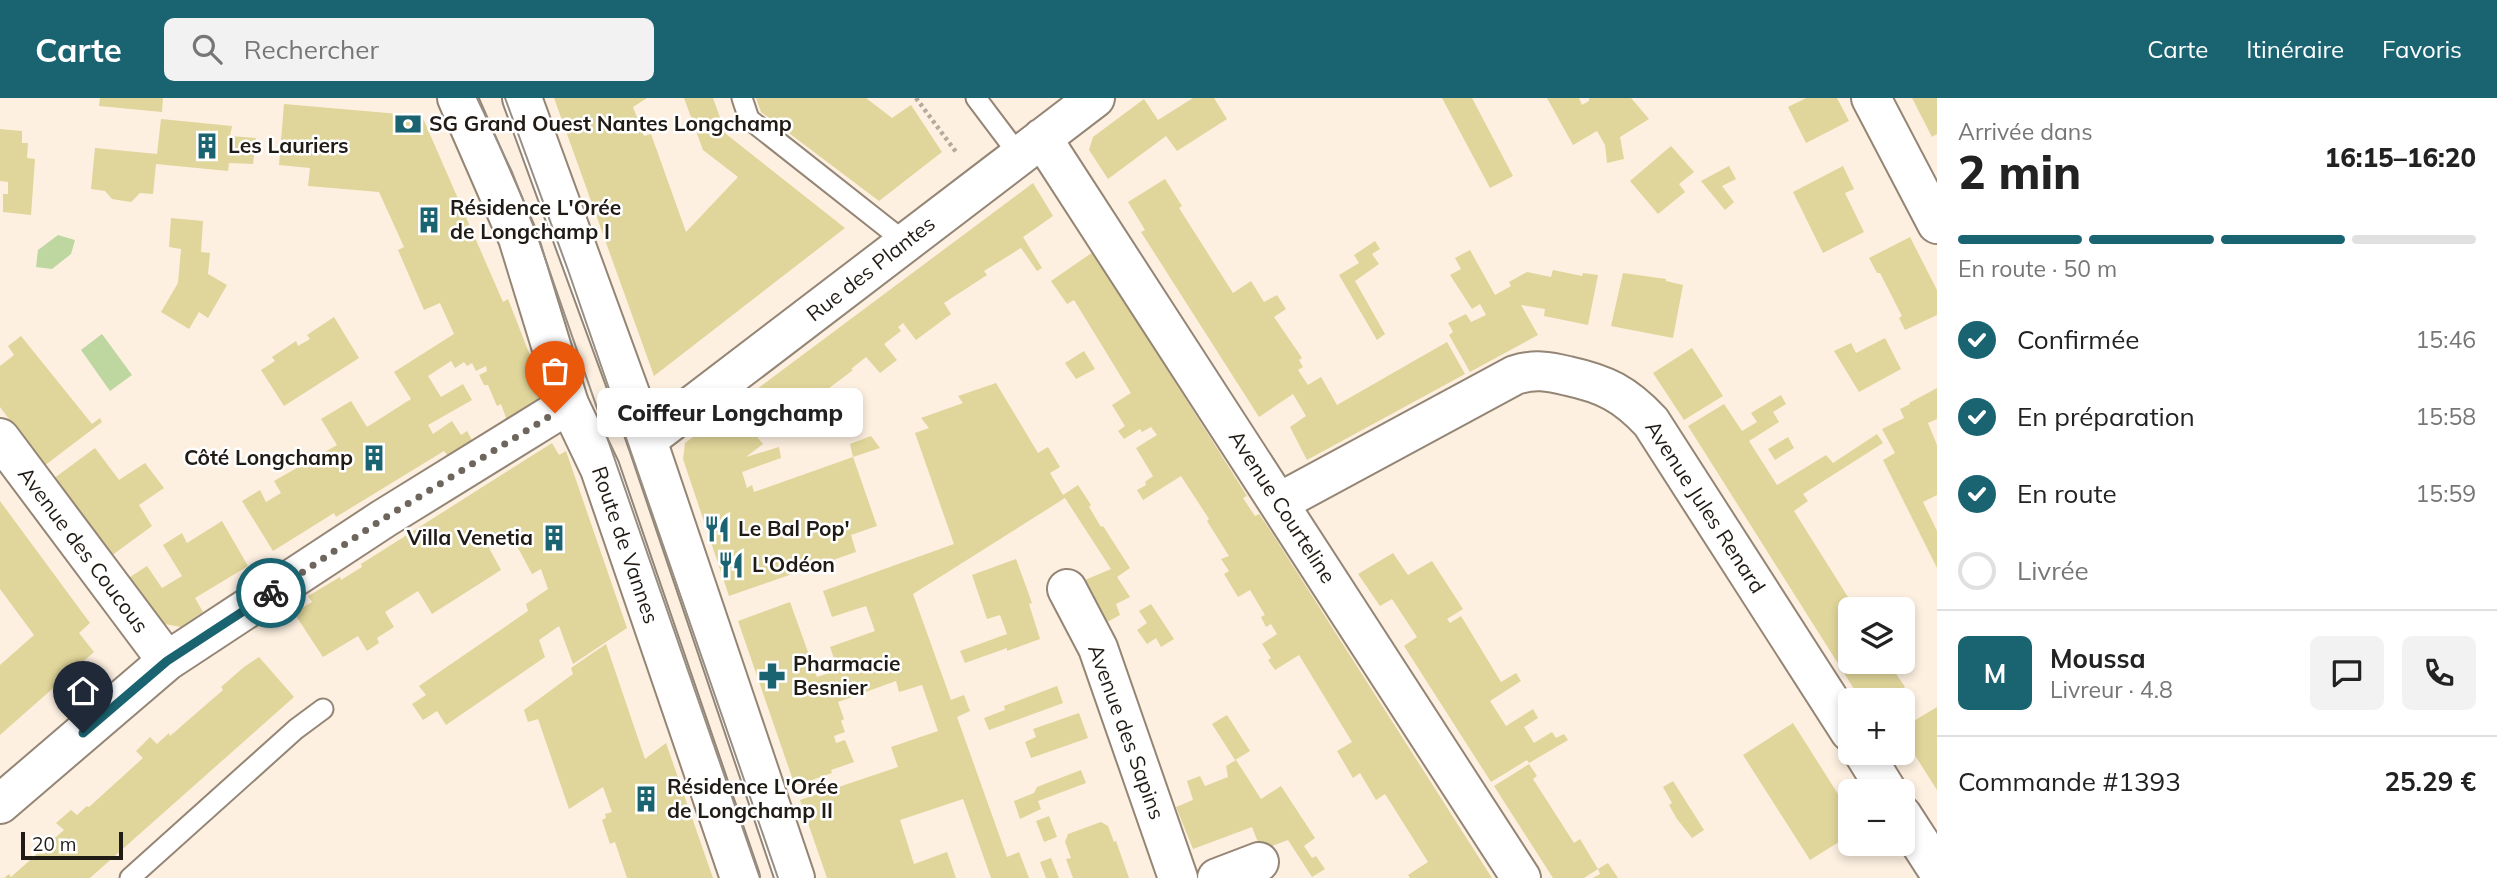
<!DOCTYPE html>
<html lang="fr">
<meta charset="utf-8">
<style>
:root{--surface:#fff;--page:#f2f2f2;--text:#222;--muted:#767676;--line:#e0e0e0;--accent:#1a6371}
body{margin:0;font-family:Mulish,sans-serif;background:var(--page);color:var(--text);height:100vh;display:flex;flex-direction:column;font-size:26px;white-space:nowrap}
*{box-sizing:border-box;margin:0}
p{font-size:23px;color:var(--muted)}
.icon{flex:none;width:38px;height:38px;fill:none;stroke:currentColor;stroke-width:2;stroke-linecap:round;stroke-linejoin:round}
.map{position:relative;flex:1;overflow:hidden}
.details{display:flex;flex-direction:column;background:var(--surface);width:560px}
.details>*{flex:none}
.buttons{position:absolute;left:1838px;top:499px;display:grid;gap:14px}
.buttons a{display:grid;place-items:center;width:77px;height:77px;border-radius:10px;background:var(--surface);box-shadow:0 4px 10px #0003;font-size:35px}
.scale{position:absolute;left:21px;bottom:18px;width:102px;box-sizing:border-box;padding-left:7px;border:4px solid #211b15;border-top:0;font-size:19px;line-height:24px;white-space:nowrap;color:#211b15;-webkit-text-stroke:5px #fff;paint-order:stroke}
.pin{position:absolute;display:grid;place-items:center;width:60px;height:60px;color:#fff;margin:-72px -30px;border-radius:50% 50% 50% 0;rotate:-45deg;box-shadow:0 0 7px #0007}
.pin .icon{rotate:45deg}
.courier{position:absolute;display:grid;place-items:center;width:70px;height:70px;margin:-35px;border:5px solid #1a6371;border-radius:50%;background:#fff;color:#222;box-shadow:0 2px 9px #0007}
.bubble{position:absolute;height:49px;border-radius:10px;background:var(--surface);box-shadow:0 4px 10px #0003;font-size:23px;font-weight:800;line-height:49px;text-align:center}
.headline em{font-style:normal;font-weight:800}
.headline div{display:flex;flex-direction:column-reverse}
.headline{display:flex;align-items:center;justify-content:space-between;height:119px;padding:0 21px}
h1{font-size:46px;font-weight:800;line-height:52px}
.bar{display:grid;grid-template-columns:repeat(4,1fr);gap:10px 7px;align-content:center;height:84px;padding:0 21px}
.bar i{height:9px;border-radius:5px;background:var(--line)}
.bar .current{background:var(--accent)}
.bar p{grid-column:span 4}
.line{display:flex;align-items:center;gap:18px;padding:0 21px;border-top:2px solid var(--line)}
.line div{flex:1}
.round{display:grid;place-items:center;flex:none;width:74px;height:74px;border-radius:10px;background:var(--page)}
ol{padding:0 21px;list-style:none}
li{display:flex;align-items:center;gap:21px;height:77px}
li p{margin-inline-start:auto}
li .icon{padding:7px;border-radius:50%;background:var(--accent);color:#fff;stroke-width:4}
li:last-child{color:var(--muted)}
li i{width:38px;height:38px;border:4px solid var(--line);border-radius:50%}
header{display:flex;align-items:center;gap:42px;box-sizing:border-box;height:98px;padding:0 35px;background:var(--accent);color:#fff}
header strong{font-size:33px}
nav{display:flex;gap:38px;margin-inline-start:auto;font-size:24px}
.search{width:490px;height:63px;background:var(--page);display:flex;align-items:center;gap:18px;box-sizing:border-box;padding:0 24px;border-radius:10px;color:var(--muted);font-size:26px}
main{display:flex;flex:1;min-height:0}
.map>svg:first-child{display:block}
</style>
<header>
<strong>Carte</strong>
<div class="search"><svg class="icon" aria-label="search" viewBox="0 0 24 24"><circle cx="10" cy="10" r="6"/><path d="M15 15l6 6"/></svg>Rechercher</div>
<nav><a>Carte</a><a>Itinéraire</a><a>Favoris</a></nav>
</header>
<main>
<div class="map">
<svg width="1937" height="780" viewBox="0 0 1937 780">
<rect width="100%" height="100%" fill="#fdf0e1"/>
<path fill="#bed6a0" d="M58 137 75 142 71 156 52 171 36 169 38 152Z
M102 236 132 277 110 293 81 252Z"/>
<path fill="#e0d59a" d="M100 0H163L162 14 99 8Z
M554 0H647L633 9 644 38 651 36 686 134 738 79 703 52 684 0H713L726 36 845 130 654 278Z
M756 0H866L892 20 911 7 942 54 879 103 761 14Z
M1193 0H1214L1227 21 1177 53 1166 38 1108 81 1089 52 1093 39 1144 1 1158 22Z
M1442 0H1472L1513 78 1490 90Z
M1547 0H1579L1582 7 1589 3V0H1631L1649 21 1620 39 1624 61 1607 65 1605 47 1597 33 1573 47Z
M1806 0H1837L1849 23 1806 45 1788 9Z
M1912 0H1937V36L1932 39Z
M284 6 422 18 503 204 508 201 547 301 508 325 501 306 497 308 488 287H484L479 277 487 273 486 268 476 273 472 265 467 268 464 264 455 270 451 263 428 278 441 299 463 286 472 302 428 327 433 336 452 323 461 337 467 333 474 346 450 361 444 353 336 419 334 415 273 453 242 403 260 392 266 404 281 395 274 383 337 347 321 321 351 303 367 329 411 301 394 274 454 236 440 205 424 212 398 152 404 149 379 94 308 88 310 70 279 67Z
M161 21 232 28 230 38 256 40 253 66 229 65 228 73 156 66 153 96 140 95 131 104 112 101 105 93 91 91 95 50 157 56Z
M0 31 22 33V45H28L27 60 35 61 31 117 3 114V96H8V84L0 83Z
M1671 48 1694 74 1679 86 1685 94 1658 116 1630 83Z
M1729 68 1736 81 1722 88 1734 104 1725 112 1701 83Z
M1843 68 1854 91 1845 95 1864 134 1823 155 1793 94Z
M1165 81 1182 108 1179 110 1233 195 1251 183 1264 204 1277 197 1286 211 1274 219 1302 260 1299 262 1303 269 1298 272 1308 287 1321 279 1337 307 1447 244 1465 276 1307 362 1290 329 1306 318 1293 296 1259 319 1141 134 1145 132 1128 104Z
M1033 85 1053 118 1023 139 1042 170 1037 173 1021 150 984 173 987 177 944 205 951 216 916 242 903 225 898 229 901 233 884 246 897 262 880 275 866 259 851 271 853 272 795 316 790 308 777 318 757 291Z
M171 120 203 123 201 154 210 155 208 176 227 187 208 220 199 214 189 231 161 214 178 185 181 151 169 149Z
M1910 139 1937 192V217L1905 232 1899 220 1902 218 1880 175H1877L1869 160Z
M1375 143 1380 151 1372 156 1379 166 1355 183 1385 236 1377 242 1339 177 1359 165 1354 157Z
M1470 152 1495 197 1511 188 1509 184 1527 174 1551 179 1553 172 1582 178 1583 175 1598 177 1588 227 1544 218 1545 211 1521 207 1538 237 1470 274 1449 237 1453 234 1448 225 1466 216 1471 224 1486 217 1480 206 1472 211 1450 177 1461 171 1455 160Z
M1093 154 1247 398 1243 400 1255 418 1259 416 1270 432 1492 780H1410L1408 777 1428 764 1385 696 1376 702 1360 675 1353 680 1337 653 1352 644 1299 557 1275 572 1268 562 1271 560 1262 546 1277 536 1271 526 1266 529 1261 519 1265 517 1250 492 1238 499 1224 476 1229 473 1221 461 1229 458 1207 423 1209 421 1181 378 1143 402 1137 392 1146 387 1145 384 1153 378 1136 350 1157 337 1151 329 1142 334 1140 331 1124 341 1118 333 1125 328 1112 307 1131 295 1074 202 1067 206 1051 183Z
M1623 175 1666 181V183L1683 187 1673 240 1611 228Z
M334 219 359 260 284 308 261 272 275 263 272 259 296 243 298 248 310 241 307 237Z
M21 238 92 326 100 320 102 324 44 368 0 309V268L14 257 8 248Z
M1885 240 1901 271 1859 294 1834 253 1851 245 1856 255Z
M1692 250 1723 298 1684 322 1653 275Z
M1084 253 1095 271 1076 281 1065 265Z
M996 285 1038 355 1048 349 1060 369 1050 375 1063 397 1078 387 1091 407 1089 409 1101 429 1103 428 1130 470 1117 479 1130 499 1116 506 1120 517 1102 527 1085 482 1111 471 1065 400 913 496 951 602 964 597 970 613 957 619 1007 759 1019 754 1029 780H991L963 701 900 722 914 766 947 754 956 780H827L800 702 898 669 891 649 938 633 922 587 899 594 896 583 838 604 844 621 841 623 845 634 834 638 836 645 845 642 854 664 831 672 832 675 795 688 738 523 790 504 817 579 838 572 830 549 875 533 866 508 832 519 823 493 954 446 915 335 929 330 921 320 963 305 958 298Z
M1937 290V321L1928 325 1937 347V397L1923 404 1937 433V470L1883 362 1895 355 1882 331 1904 320 1900 311 1910 306 1909 305Z
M1781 297 1786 306 1773 314 1779 324 1749 343 1777 387 1826 357 1833 365 1877 336 1883 345 1803 396 1808 403 1794 413 1853 507 1860 502 1866 511H1850V564H1888L1905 589 1898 594 1909 613 1902 618V602H1861L1688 328 1724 306 1742 333 1757 324 1751 315Z
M733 309 763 346 746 359 779 349 781 360 742 374 747 390 752 387 754 394 853 359 850 346 871 338 880 350 853 359 877 428 851 437 856 454 729 498 683 361 685 345Z
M1788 339 1794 350 1775 362 1768 351Z
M552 345 559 357 566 353 627 530 573 566 559 528 539 542 545 559 446 627 437 613 423 622 412 606 426 597 419 588 528 513 526 506 548 491 541 471 532 476 511 437 489 450 501 472 432 516 418 493 385 514 394 529 377 540 379 545 367 553 358 538 323 559 294 515 312 504 308 498 340 479 341 482 362 469 361 466Z
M95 350 119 382 145 365 164 390 139 407 152 428 111 458 53 381Z
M0 403 90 525 79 535 94 554 0 637V567L34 537 0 491Z
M222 423 248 468 195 500 203 514 181 529 159 525 127 481 147 468 162 490 182 478 163 447 182 435 187 445Z
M1393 455 1408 477 1432 463 1463 511 1447 521 1450 525 1461 518 1501 584 1516 575 1521 583 1490 603 1506 628 1533 611 1538 620 1524 629 1534 645 1552 634 1556 640 1564 636 1568 642 1529 665 1527 662 1491 684 1404 548 1417 539 1392 501 1380 508 1358 476Z
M1016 461 1032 505 1029 506 1040 541 1007 553V550L965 565 960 553 1007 536 1000 517 987 521 972 477Z
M1151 506 1174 541 1161 549 1156 540 1147 546 1137 532 1147 525 1139 513Z
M606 546 645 661 666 645 713 780H627L615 744 610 746 602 722 606 720 605 716 612 714 603 689 569 711 538 621 528 624 524 612 573 576 571 570Z
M259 559 294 599 90 780H4L9 776 11 779 64 732 56 725 71 712 77 717 87 708 89 709 143 660 136 653 150 639 157 646 169 635 170 638 223 592 221 589 244 569Z
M1057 588 1063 605 989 632 984 620 1005 612 1004 608Z
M1937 609V692L1902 637V630Z
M1079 615 1088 640 1031 660 1025 644 1036 639 1033 631Z
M1227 617 1250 653 1235 662 1212 626Z
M1793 625 1850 715V737L1810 762 1743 657Z
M1236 662 1261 701 1281 688 1315 740 1304 748 1312 760 1316 758 1325 771 1312 779 1288 742 1261 752 1252 729 1193 751 1176 709 1193 702 1187 683 1200 678 1205 688 1228 679 1226 668Z
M1529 666 1537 678 1533 681 1574 745 1580 741 1598 771 1584 780H1553L1494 688Z
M1081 672 1086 685 1038 703 1041 711 1020 721 1014 703 1034 695 1037 689Z
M1673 683 1704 732 1692 740 1677 721 1669 707 1672 705 1663 689Z
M1049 718 1057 739 1044 744 1036 723Z
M1101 724 1108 728 1114 744 1116 743 1129 780H1073L1066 761 1071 760 1065 744 1068 736Z
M1051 760 1059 780H1046L1040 764Z
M1608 765 1618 780H1593L1600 776 1598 771Z"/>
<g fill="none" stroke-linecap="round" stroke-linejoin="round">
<g stroke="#948575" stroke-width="23">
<path id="service" d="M742 0 749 21 905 144
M976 0 1019 57
M130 780 296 631 323 611"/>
</g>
<g stroke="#948575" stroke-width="42">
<path id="minor" d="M1871 0 1937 126
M1042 40 1521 780
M0 340 167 563
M647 342 1095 0
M1280 404 1515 277C1534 271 1548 273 1568 278 1605 286 1625 296 1651 324L1850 634
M1067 491 1098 550 1178 780
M1863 654 1887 693
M0 706 167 563 383 421 569 306
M1902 717 1937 771
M1217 780 1259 764"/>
</g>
<g stroke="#948575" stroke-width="42">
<path id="secondary" d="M457 0 518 140 569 306 600 371 740 780
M522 0 647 342 795 780"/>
</g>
<path stroke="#b4aa9e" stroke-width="4.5" stroke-dasharray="3.5 3.5" stroke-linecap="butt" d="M916 0 956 54"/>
<use href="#service" stroke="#fff" stroke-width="19"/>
<use href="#minor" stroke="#fff" stroke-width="38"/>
<use href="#secondary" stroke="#fff" stroke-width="38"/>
<path stroke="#988f84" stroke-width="2" d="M477 0 512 74 537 137 760 780
M505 0 568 172 778 780"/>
</g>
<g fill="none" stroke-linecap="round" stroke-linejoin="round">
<path stroke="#6e665c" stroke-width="7" stroke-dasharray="0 12.6" d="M271 495 383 421 555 315"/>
<path stroke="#1a6371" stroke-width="9" d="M83 635 167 563 271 495"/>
</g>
<defs>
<g id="bank-bare" transform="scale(2.1)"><path d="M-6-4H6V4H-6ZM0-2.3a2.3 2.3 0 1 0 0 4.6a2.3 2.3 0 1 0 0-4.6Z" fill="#1a6371" stroke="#fff" stroke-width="2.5" paint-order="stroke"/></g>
<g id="building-bare" transform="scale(2.1)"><path d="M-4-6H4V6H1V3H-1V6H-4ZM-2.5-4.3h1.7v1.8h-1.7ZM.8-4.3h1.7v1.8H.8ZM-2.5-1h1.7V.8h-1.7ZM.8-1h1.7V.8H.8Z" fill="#1a6371" stroke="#fff" stroke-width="2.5" paint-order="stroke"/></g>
<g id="restaurant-bare" transform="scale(2.1)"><path d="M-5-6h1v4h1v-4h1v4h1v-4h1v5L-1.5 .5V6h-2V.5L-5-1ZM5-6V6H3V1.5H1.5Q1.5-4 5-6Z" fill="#1a6371" stroke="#fff" stroke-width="2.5" paint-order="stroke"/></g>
<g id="pharmacy-bare" transform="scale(2.1)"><path d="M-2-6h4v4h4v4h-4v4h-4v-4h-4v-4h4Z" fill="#1a6371" stroke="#fff" stroke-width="2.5" paint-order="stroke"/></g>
</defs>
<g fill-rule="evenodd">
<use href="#bank-bare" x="408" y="26"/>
<use href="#building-bare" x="207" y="48"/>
<use href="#building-bare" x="429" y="122"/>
<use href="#building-bare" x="374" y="360"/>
<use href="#restaurant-bare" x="717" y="431"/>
<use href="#building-bare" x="554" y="440"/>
<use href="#restaurant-bare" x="731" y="467"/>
<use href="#pharmacy-bare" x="772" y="578"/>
<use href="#building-bare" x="646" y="701"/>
</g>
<g text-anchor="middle" stroke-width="5" stroke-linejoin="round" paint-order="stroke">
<g font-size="21" font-weight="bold" fill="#211b15" stroke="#fff" text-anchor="start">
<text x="429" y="33">SG Grand Ouest Nantes Longchamp</text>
<text x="228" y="55">Les Lauriers</text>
<text x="450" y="117">Résidence L'Orée<tspan x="450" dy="24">de Longchamp I</tspan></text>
<text x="353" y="367" text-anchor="end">Côté Longchamp</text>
<text x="738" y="438">Le Bal Pop'</text>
<text x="533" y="447" text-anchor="end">Villa Venetia</text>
<text x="752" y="474">L'Odéon</text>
<text x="793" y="573">Pharmacie<tspan x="793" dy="24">Besnier</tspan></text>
<text x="667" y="696">Résidence L'Orée<tspan x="667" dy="24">de Longchamp II</tspan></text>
</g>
<g font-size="21" fill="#211b15" stroke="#fff">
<text transform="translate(871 171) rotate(-38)" y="7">Rue des Plantes</text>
<text transform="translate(1282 409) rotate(57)" y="7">Avenue Courteline</text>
<text transform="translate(1705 409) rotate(57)" y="7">Avenue Jules Renard</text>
<text transform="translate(625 447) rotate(71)" y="7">Route de Vannes</text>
<text transform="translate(83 452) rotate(53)" y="7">Avenue des Coucous</text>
<text transform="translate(1126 634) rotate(70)" y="7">Avenue des Sapins</text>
</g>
</g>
</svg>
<div class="buttons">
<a><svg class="icon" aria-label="layers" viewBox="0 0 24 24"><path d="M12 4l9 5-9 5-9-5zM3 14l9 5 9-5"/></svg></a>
<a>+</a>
<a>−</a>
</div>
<div class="scale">20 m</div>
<div class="pin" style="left:555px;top:315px;background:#ea580c"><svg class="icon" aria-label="bag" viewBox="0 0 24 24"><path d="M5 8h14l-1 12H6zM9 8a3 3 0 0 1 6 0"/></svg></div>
<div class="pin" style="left:83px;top:635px;background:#1f2937"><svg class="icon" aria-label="home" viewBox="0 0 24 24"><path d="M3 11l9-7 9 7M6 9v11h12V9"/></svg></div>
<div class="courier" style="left:271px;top:495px"><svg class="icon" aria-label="bike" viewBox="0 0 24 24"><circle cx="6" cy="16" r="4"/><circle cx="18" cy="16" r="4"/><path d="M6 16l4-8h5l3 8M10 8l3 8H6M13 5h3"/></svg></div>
<div class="bubble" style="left:597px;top:290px;width:266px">Coiffeur Longchamp</div>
</div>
<section class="details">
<div class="headline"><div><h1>2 min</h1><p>Arrivée dans</p></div><em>16:15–16:20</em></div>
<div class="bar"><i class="current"></i><i class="current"></i><i class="current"></i><i></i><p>En route · 50 m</p></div>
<ol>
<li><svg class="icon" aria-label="check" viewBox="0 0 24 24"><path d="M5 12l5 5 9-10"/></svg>Confirmée<p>15:46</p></li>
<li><svg class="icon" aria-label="check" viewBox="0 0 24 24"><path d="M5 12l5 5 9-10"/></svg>En préparation<p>15:58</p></li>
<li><svg class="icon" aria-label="check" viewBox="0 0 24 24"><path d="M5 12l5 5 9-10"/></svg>En route<p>15:59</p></li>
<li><i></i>Livrée</li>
</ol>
<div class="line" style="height:126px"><b class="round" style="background:var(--accent);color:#fff">M</b><div><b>Moussa</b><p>Livreur · 4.8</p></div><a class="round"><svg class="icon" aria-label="chat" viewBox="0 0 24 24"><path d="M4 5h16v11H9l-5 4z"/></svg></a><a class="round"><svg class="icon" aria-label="phone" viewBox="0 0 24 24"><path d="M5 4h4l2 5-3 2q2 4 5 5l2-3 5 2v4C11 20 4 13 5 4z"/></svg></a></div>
<div class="line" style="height:91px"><div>Commande #1393</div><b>25.29 €</b></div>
</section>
</main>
